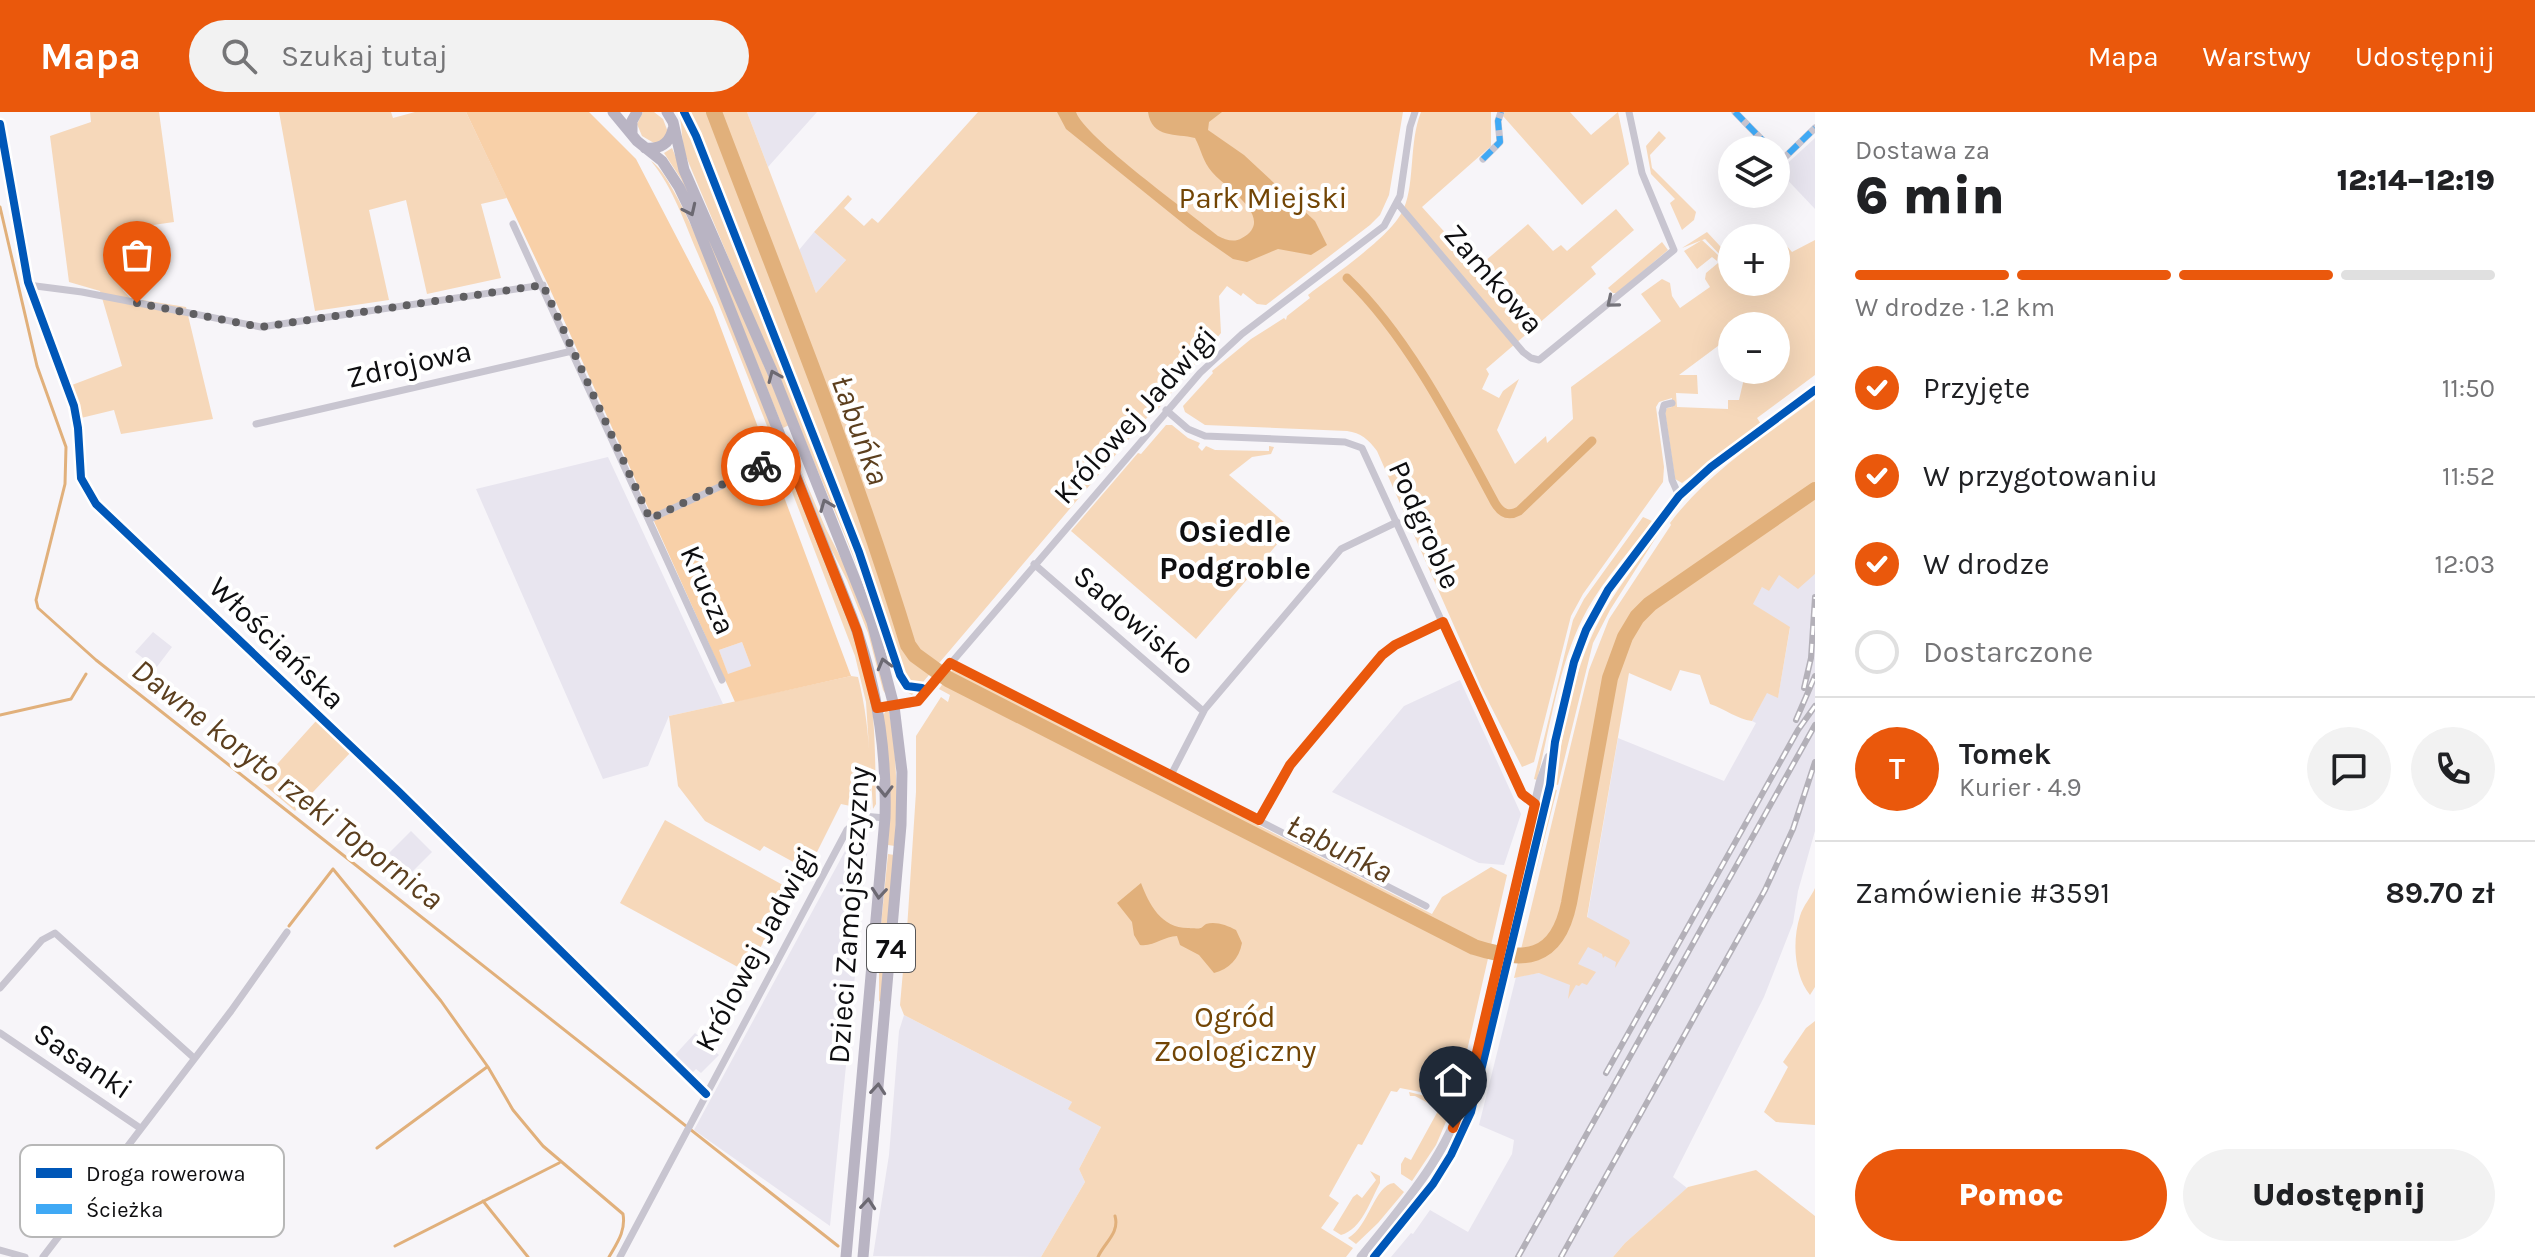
<!DOCTYPE html>
<html lang="pl">
<meta charset="utf-8">
<style>
:root{--surface:#fff;--page:#f2f2f2;--text:#202124;--muted:#757577;--line:#e0e0e0;--accent:#ea580c}
body{margin:0;font-family:Karla,sans-serif;background:var(--page);color:var(--text);height:100vh;display:flex;flex-direction:column;font-size:30px;white-space:nowrap}
*{box-sizing:border-box;margin:0}
p{font-size:26px;color:var(--muted)}
.icon{flex:none;width:44px;height:44px;fill:none;stroke:currentColor;stroke-width:2;stroke-linecap:round;stroke-linejoin:round}
.map{position:relative;flex:1;overflow:hidden}
.side{display:flex;flex-direction:column;background:var(--surface);width:720px}
.side>*{flex:none}
.tools{position:absolute;left:1718px;top:24px;display:grid;gap:16px}
.tools a{display:grid;place-items:center;width:72px;height:72px;border-radius:50%;background:var(--surface);box-shadow:0 8px 32px #0002;font-size:40px}
.pin{position:absolute;display:grid;place-items:center;width:68px;height:68px;color:#fff;margin:-82px -34px;border-radius:50% 50% 50% 0;rotate:-45deg;box-shadow:0 0 8px #0007}
.pin .icon{rotate:45deg}
.courier{position:absolute;display:grid;place-items:center;width:80px;height:80px;margin:-40px;border:6px solid #ea580c;border-radius:50%;background:#fff;color:#222;box-shadow:0 2px 10px #0007}
.headline em{font-style:normal;font-weight:800}
.headline div{display:flex;flex-direction:column-reverse}
.headline{display:flex;align-items:center;justify-content:space-between;height:136px;padding:0 40px}
h1{font-size:52px;font-weight:800;line-height:60px}
.bar{display:grid;grid-template-columns:repeat(4,1fr);gap:12px 8px;align-content:center;height:96px;padding:0 40px}
.bar i{height:10px;border-radius:6px;background:var(--line)}
.bar .current{background:var(--accent)}
.bar p{grid-column:span 4}
.line{display:flex;align-items:center;gap:20px;padding:0 40px;border-top:2px solid var(--line)}
.line div{flex:1}
.round{display:grid;place-items:center;flex:none;width:84px;height:84px;border-radius:42px;background:var(--page)}
ol{padding:0 40px;list-style:none}
li{display:flex;align-items:center;gap:24px;height:88px}
li p{margin-inline-start:auto}
li .icon{padding:8px;border-radius:50%;background:var(--accent);color:#fff;stroke-width:4}
li:last-child{color:var(--muted)}
li i{width:44px;height:44px;border:4px solid var(--line);border-radius:50%}
.cta{display:flex;gap:16px;margin-top:auto;padding:16px 40px}
.cta a{flex:1;height:92px;border-radius:48px;background:var(--accent);color:#fff;font-size:32px;font-weight:800;line-height:92px;text-align:center}
.cta a+a{background:var(--page);color:var(--text)}
header{display:flex;align-items:center;gap:48px;box-sizing:border-box;height:112px;padding:0 40px;background:var(--accent);color:#fff}
header strong{font-size:38px}
nav{display:flex;gap:44px;margin-inline-start:auto;font-size:28px}
.search{width:560px;height:72px;background:var(--page);display:flex;align-items:center;gap:20px;box-sizing:border-box;padding:0 28px;border-radius:44px;color:var(--muted);font-size:30px}
main{display:flex;flex:1;min-height:0}
.map>svg:first-child{display:block}
</style>
<header>
<strong>Mapa</strong>
<div class="search"><svg class="icon" aria-label="search" viewBox="0 0 24 24"><circle cx="10" cy="10" r="6"/><path d="M15 15l6 6"/></svg>Szukaj tutaj</div>
<nav><a>Mapa</a><a>Warstwy</a><a>Udostępnij</a></nav>
</header>
<main>
<div class="map">
<svg width="1815" height="1145" viewBox="0 0 1815 1145">
<rect width="100%" height="100%" fill="#f7f5f9"/>
<path fill="#e8e5ef" d="M747 0H817L768 55Z
M1815 26V97L1779 59Z
M814 120 846 148 816 181 799 138Z
M608 345 723 592 669 604 648 654 603 667 476 377Z
M1779 462 1808 466 1815 462V719L1798 779 1793 811 1764 885 1673 1065 1687 1076 1625 1131 1613 1145H1391L1411 1121 1413 1122 1430 1098 1468 1120 1512 1042 1514 1028 1479 1013 1516 865 1539 861 1585 819 1618 626 1724 669 1756 611 1752 609 1767 580 1778 585 1790 516 1752 492 1762 475Z
M153 520 172 535 156 556 135 540Z
M742 530 751 554 728 563 719 538Z
M1460 568 1521 702 1504 753 1479 751 1332 680 1404 594Z
M865 714 868 733 830 1114 694 1018 858 715Z
M411 719 432 740 410 762 389 741Z
M904 903 1072 990 1069 997 1101 1015 1079 1057 1085 1070 1041 1145 873 1144 889 1043 899 919Z
M695 921 719 943 701 961 696 957 691 962 673 945Z"/>
<path fill="#f6d8ba" fill-rule="evenodd" d="M90 0H159L174 110 118 118 115 120 123 178 130 186 186 195 213 307 121 322 114 298 81 306 72 273 122 254 100 179 69 170 50 24 91 10Z
M279 0H391L393 6 415 0H466L507 86 481 92 501 166 427 182 406 88 369 98 389 188 315 199Z
M643 0H654L663 7 668 20 663 28 654 31 642 24 637 12Z
M678 0H747L816 181 846 148 814 120 848 83 852 87 844 96 864 114 872 106 878 111 978 0H1403L1389 83 1380 103 1370 113 1266 193 1257 192 1243 181 1241 184 1227 174 1219 184 1221 221 1154 302 1151 301 912 583 903 578 898 568 887 530 845 424 685 42C681 27 683 14 678 0Z
M1421 0H1491V34L1422 95 1477 156 1528 112 1553 139 1561 133 1567 139 1616 97 1634 118 1591 155 1596 162 1486 257 1489 262 1482 277 1499 286 1503 279 1519 267 1497 318 1515 352 1546 324 1547 331 1573 307 1571 275 1661 209 1641 182 1662 167 1670 171 1672 184 1680 196 1710 175 1705 167 1706 161 1718 151 1722 154 1720 150 1723 146 1705 127 1682 136 1707 120 1732 147V170H1776V126H1757L1766 118 1772 117 1792 140 1815 128V263L1757 306 1761 312 1682 371 1675 367 1665 300 1667 296 1672 295V286L1659 290 1656 295 1664 355 1663 370 1583 482 1571 504 1534 650 1522 655 1481 575 1377 339C1368 327 1361 321 1347 319L1205 313 1185 300 1183 294 1213 261 1212 259 1251 227 1284 206 1286 208 1287 204 1310 186 1308 183C1332 164 1393 124 1404 96 1415 70 1409 30 1421 0ZM1732 214H1776V258H1746L1739 288H1728V297L1677 295 1676 281 1698 282 1697 263H1679L1726 228 1728 230 1732 227Z
M1505 0H1570L1591 23 1618 0 1629 52 1582 93 1503 4Z
M1659 19 1666 26 1650 43 1652 56 1696 100 1694 108 1682 118 1670 91 1675 87 1651 62 1646 34Z
M672 36 789 313 783 316 700 110 681 67 664 41Z
M651 49C682 66 756 275 774 320L769 319C746 260 723 201 698 142 685 112 673 75 651 49Z
M1702 128 1718 143 1717 149 1712 145 1697 157 1684 139Z
M1662 130 1668 138 1617 181H1613L1608 176Z
M1815 287V462L1798 477 1779 463 1769 479 1762 475 1753 492 1790 515 1778 586 1767 581 1752 609C1737 607 1725 597 1710 592L1700 563 1680 558 1671 579 1629 561 1587 805 1629 828 1630 831 1615 856 1616 850 1605 844 1603 846 1602 842 1588 835 1578 852 1596 860 1587 873 1582 871 1579 874 1576 873 1568 887 1570 873 1539 861 1514 866 1589 558 1609 507 1671 413 1670 411C1709 359 1764 325 1815 287Z
M1166 313H1172L1188 326 1200 331 1198 335 1202 339 1206 334 1215 338 1269 339V334L1274 335 1271 342 1252 345 1229 363 1291 416 1196 527 1071 419 1138 341 1141 342Z
M797 349 826 417 845 454 870 518 887 584 883 578 868 521 847 468 827 429Z
M781 351 787 355C816 427 852 500 869 575 876 611 875 656 876 692L873 697 866 590 855 544Z
M1643 405 1652 409C1630 439 1605 466 1587 498 1559 549 1551 612 1537 668L1534 667 1573 508 1584 487Z
M1662 416 1610 498 1593 531 1558 673 1554 672C1564 620 1572 563 1596 515 1613 480 1640 448 1662 416Z
M953 557 1432 802 1442 785 1491 755 1507 763 1456 987 1400 976 1397 980 1391 979 1362 1033 1358 1032 1329 1084 1339 1091 1321 1116 1353 1136 1346 1145H1041L1085 1070 1079 1057 1101 1015 1068 997 1072 990 904 903 900 893 906 825H910L911 818 907 817 916 680V624L941 585 948 590 950 583 939 577Z
M851 564 858 565C869 608 871 653 871 697L868 700 862 698 869 677 852 669 850 674 861 684 855 695 841 692 808 758 764 734 760 739 705 709 678 674 669 604Z
M886 599 889 600C898 645 897 689 895 734L888 733 890 683 883 603Z
M316 609 350 641 295 699 261 670Z
M1553 677 1557 678 1523 809Z
M665 708 792 778 747 860 620 791Z
M888 742 894 743 881 890 879 889V833Z
M1815 776V875L1810 883C1794 863 1792 829 1800 804 1803 794 1811 785 1815 776Z
M1815 909V1013L1776 1010 1764 1000 1788 955 1783 950 1806 916Z
M1409 980 1454 991 1436 1033 1412 1069 1401 1062V1052L1405 1045 1411 1048 1439 997 1415 984H1410Z
M1756 1058 1815 1104V1145H1613L1625 1131 1688 1075Z
M1370 1059 1380 1064V1071C1370 1089 1362 1117 1341 1123L1333 1118 1353 1085 1357 1082 1362 1086 1376 1068Z
M1394 1071 1404 1080 1378 1111 1356 1132 1348 1126C1369 1115 1374 1073 1394 1071Z"/>
<path fill="#f8d0a8" fill-rule="evenodd" d="M466 0H589L636 47 713 195 851 564 735 590 549 175ZM742 530 751 554 728 562 719 538Z"/>
<path fill="#e1b07b" d="M1057 0H1076C1084 25 1192 102 1218 124 1226 128 1234 131 1242 126 1278 106 1223 74 1212 60 1203 50 1201 37 1195 26 1176 21 1152 27 1148 0H1222L1209 10 1208 18 1244 43 1315 109 1327 133 1311 143 1278 137 1247 150 1233 147 1190 117 1066 17Z
M1141 771C1149 792 1161 816 1188 816 1189 816 1200 817 1201 816 1203 815 1204 813 1206 812 1215 809 1227 813 1236 818L1242 831C1239 847 1229 857 1214 861L1199 843 1180 833 1177 824C1164 824 1154 835 1140 833L1134 823 1132 810 1117 791Z"/>
<g fill="none" stroke-linecap="round" stroke-linejoin="round">
<path stroke="#e1b07b" stroke-width="3" d="M0 95 37 254 66 335 65 372 36 488 38 496 96 548 838 1134
M0 603 71 587 86 562
M333 757 441 889 488 955 513 998 543 1034 623 1102C626 1119 617 1131 609 1145
M289 814 333 757
M377 1036 487 955
M483 1089 528 1145
M395 1134 559 1051
M1098 1145C1104 1131 1120 1121 1115 1104"/>
<path stroke="#e1b07b" stroke-width="9" d="M1347 166C1408 224 1455 317 1495 391 1501 401 1508 405 1519 399L1592 329"/>
<path stroke="#e1b07b" stroke-width="16" d="M714 0C781 177 853 352 908 533L915 543 948 567 1474 835C1524 851 1557 849 1569 791L1610 566 1625 525 1637 505 1650 492 1815 378"/>
<path stroke="#c8c5d0" stroke-width="7" d="M1735 0 1772 38
M0 12 28 170 74 294 78 316 81 366 96 392 398 679 706 982
M1776 42 1782 48 1815 16
M1483 47 1500 30 1498 9 1501 0
M1398 92 1523 240 1531 246 1539 248 1674 138 1642 61 1629 0
M513 112 722 568
M28 173 82 180 261 215 543 173
M1672 291 1664 293 1662 301 1672 368 1679 384
M1166 298 1188 317 1205 324 1345 330 1362 336 1512 662 1525 686 1536 693
M256 312 572 239
M650 407 803 336
M1034 452 1203 599
M950 551 1426 794
M877 596 909 592 921 586 1200 261 1242 222 1384 114 1400 84 1410 15 1415 0
M1171 663 1205 597 1341 437 1397 410
M1259 708 1290 653 1382 543 1395 533 1443 510
M0 876 42 828 55 821 194 946
M0 921 140 1016
M0 1138 25 1145
M43 1145 231 899 287 820
M620 1145 847 718 863 704 885 706"/>
<path stroke="#c8c5d0" stroke-width="9" d="M1361 1145C1409 1086 1452 1038 1472 962L1540 671 1549 645
M1374 1145 1433 1072 1451 1043 1471 1000 1550 673 1555 630 1574 550 1586 518 1608 478 1679 384 1711 355 1815 278"/>
<path stroke="#b9b4c3" stroke-width="11" d="M613 0 637 29 662 49 679 75 694 106 852 505C876 569 887 637 885 706L846 1145
M667 0 673 10 684 58 772 259 872 510 894 594 902 660 901 713 863 1145
M632 21V9L637 0
M645 36C660 38 670 31 673 17"/>
<g stroke="#b3b0b8" stroke-width="6">
<path id="rail" d="M1804 576 1811 546 1815 485
M1796 608 1815 564
M1606 961 1798 618 1815 594
M1518 1145 1815 613
M1561 1145 1765 778 1793 717 1815 650"/>
</g>
<use href="#rail" stroke="#fff" stroke-width="3" stroke-dasharray="9" stroke-linecap="butt"/>
<path stroke="#3fa9f5" stroke-width="6" stroke-dasharray="12 6" stroke-linecap="butt" d="M1735 0 1772 38
M1776 42 1782 48 1815 16
M1483 47 1500 30 1498 9 1501 0"/>
<g stroke="#fff" stroke-width="13">
<path id="cycleway" d="M684 0 696 24 859 440 900 563 907 574 922 576
M0 12 28 170 74 294 78 316 81 366 96 392 398 679 706 982
M1374 1145 1433 1072 1451 1043 1471 1000 1550 673 1555 630 1574 550 1586 518 1608 478 1679 384 1711 355 1815 278"/>
</g>
<use href="#cycleway" stroke="#0057b8" stroke-width="8"/>
</g>
<defs><path id="oneway-chevron" d="M-2-3.5L2.5 0L-2 3.5" fill="none" stroke-width="1.6" stroke-linecap="round" stroke-linejoin="round" transform="scale(2)"/></defs>
<g stroke="#6c6972">
<use href="#oneway-chevron" transform="translate(690 98) rotate(65)"/>
<use href="#oneway-chevron" transform="translate(774 264) rotate(-113)"/>
<use href="#oneway-chevron" transform="translate(826 393) rotate(-112)"/>
<use href="#oneway-chevron" transform="translate(884 552) rotate(-105)"/>
<use href="#oneway-chevron" transform="translate(885 679) rotate(89)"/>
<use href="#oneway-chevron" transform="translate(879 781) rotate(95)"/>
<use href="#oneway-chevron" transform="translate(878 977) rotate(-85)"/>
<use href="#oneway-chevron" transform="translate(868 1092) rotate(-85)"/>
</g>
<use stroke="#74737a" href="#oneway-chevron" transform="translate(1612 190) rotate(140)"/>
<g fill="none" stroke-linecap="round" stroke-linejoin="round">
<path stroke="#605f62" stroke-width="8" stroke-dasharray="0 14.4" d="M137 191 261 215 543 173 650 407 761 354"/>
<path stroke="#ea580c" stroke-width="10" d="M761 354 787 342 857 519 877 596 918 589 950 551 1259 708 1290 653 1382 543 1395 533 1443 510 1522 682 1535 692 1472 962 1453 1016"/>
</g>
<g text-anchor="middle" stroke-width="8" stroke-linejoin="round" paint-order="stroke">
<rect fill="#fff" stroke="#565658" stroke-width="2" x="867" y="812" width="48" height="48" rx="6"/>
<g font-size="28" font-weight="bold" fill="#0e0e10">
<text x="891" y="846">74</text>
</g>
<g font-size="30" fill="#724505" stroke="#fff">
<text x="1263" y="96">Park Miejski</text>
<text x="1235" y="915">Ogród<tspan x="1235" dy="34">Zoologiczny</tspan></text>
</g>
<g font-size="30" fill="#0e0e10" stroke="#fff">
<text transform="translate(1494 167) rotate(49)" y="10">Zamkowa</text>
<text transform="translate(409 252) rotate(-13)" y="10">Zdrojowa</text>
<text transform="translate(1135 303) rotate(-48)" y="10">Królowej Jadwigi</text>
<text transform="translate(1425 413) rotate(66)" y="10">Podgroble</text>
<text transform="translate(708 478) rotate(66)" y="10">Krucza</text>
<text transform="translate(1134 508) rotate(41)" y="10">Sadowisko</text>
<text transform="translate(277 531) rotate(44)" y="10">Włościańska</text>
<text transform="translate(849 803) rotate(-86)" y="10">Dzieci Zamojszczyzny</text>
<text transform="translate(756 837) rotate(-62)" y="10">Królowej Jadwigi</text>
<text transform="translate(83 949) rotate(34)" y="10">Sasanki</text>
</g>
<g font-size="32" font-style="italic" fill="#5c3f1e" stroke="#fff">
<text transform="translate(861 318) rotate(70)" y="11">Łabuńka</text>
<text transform="translate(288 672) rotate(38)" y="11">Dawne koryto rzeki Topornica</text>
<text transform="translate(1340 736) rotate(27)" y="11">Łabuńka</text>
</g>
<g font-size="32" font-weight="bold" fill="#0e0e10" stroke="#fff">
<text x="1235" y="430">Osiedle<tspan x="1235" dy="37">Podgroble</tspan></text>
</g>
</g>
<rect x="20" y="1033" width="264" height="92" rx="12" fill="#fff" stroke="#b7b7b7" stroke-width="2"/>
<rect x="36" y="1056" width="36" height="10" fill="#0057b8"/>
<rect x="36" y="1092" width="36" height="10" fill="#3fa9f5"/>
<g font-size="22" fill="#0e0e10">
<text x="86" y="1069">Droga rowerowa</text>
<text x="86" y="1105">Ścieżka</text>
</g>
</svg>
<div class="tools">
<a><svg class="icon" aria-label="layers" viewBox="0 0 24 24"><path d="M12 4l9 5-9 5-9-5zM3 14l9 5 9-5"/></svg></a>
<a>+</a>
<a>−</a>
</div>
<div class="pin" style="left:137px;top:191px;background:#ea580c"><svg class="icon" aria-label="bag" viewBox="0 0 24 24"><path d="M5 8h14l-1 12H6zM9 8a3 3 0 0 1 6 0"/></svg></div>
<div class="pin" style="left:1453px;top:1016px;background:#1f2937"><svg class="icon" aria-label="home" viewBox="0 0 24 24"><path d="M3 11l9-7 9 7M6 9v11h12V9"/></svg></div>
<div class="courier" style="left:761px;top:354px"><svg class="icon" aria-label="bike" viewBox="0 0 24 24"><circle cx="6" cy="16" r="4"/><circle cx="18" cy="16" r="4"/><path d="M6 16l4-8h5l3 8M10 8l3 8H6M13 5h3"/></svg></div>
</div>
<section class="side">
<div class="headline"><div><h1>6 min</h1><p>Dostawa za</p></div><em>12:14–12:19</em></div>
<div class="bar"><i class="current"></i><i class="current"></i><i class="current"></i><i></i><p>W drodze · 1.2 km</p></div>
<ol>
<li><svg class="icon" aria-label="check" viewBox="0 0 24 24"><path d="M5 12l5 5 9-10"/></svg>Przyjęte<p>11:50</p></li>
<li><svg class="icon" aria-label="check" viewBox="0 0 24 24"><path d="M5 12l5 5 9-10"/></svg>W przygotowaniu<p>11:52</p></li>
<li><svg class="icon" aria-label="check" viewBox="0 0 24 24"><path d="M5 12l5 5 9-10"/></svg>W drodze<p>12:03</p></li>
<li><i></i>Dostarczone</li>
</ol>
<div class="line" style="height:144px"><b class="round" style="background:var(--accent);color:#fff">T</b><div><b>Tomek</b><p>Kurier · 4.9</p></div><a class="round"><svg class="icon" aria-label="chat" viewBox="0 0 24 24"><path d="M4 5h16v11H9l-5 4z"/></svg></a><a class="round"><svg class="icon" aria-label="phone" viewBox="0 0 24 24"><path d="M5 4h4l2 5-3 2q2 4 5 5l2-3 5 2v4C11 20 4 13 5 4z"/></svg></a></div>
<div class="line" style="height:104px"><div>Zamówienie #3591</div><b>89.70 zł</b></div>
<div class="cta"><a>Pomoc</a><a>Udostępnij</a></div>
</section>
</main>
